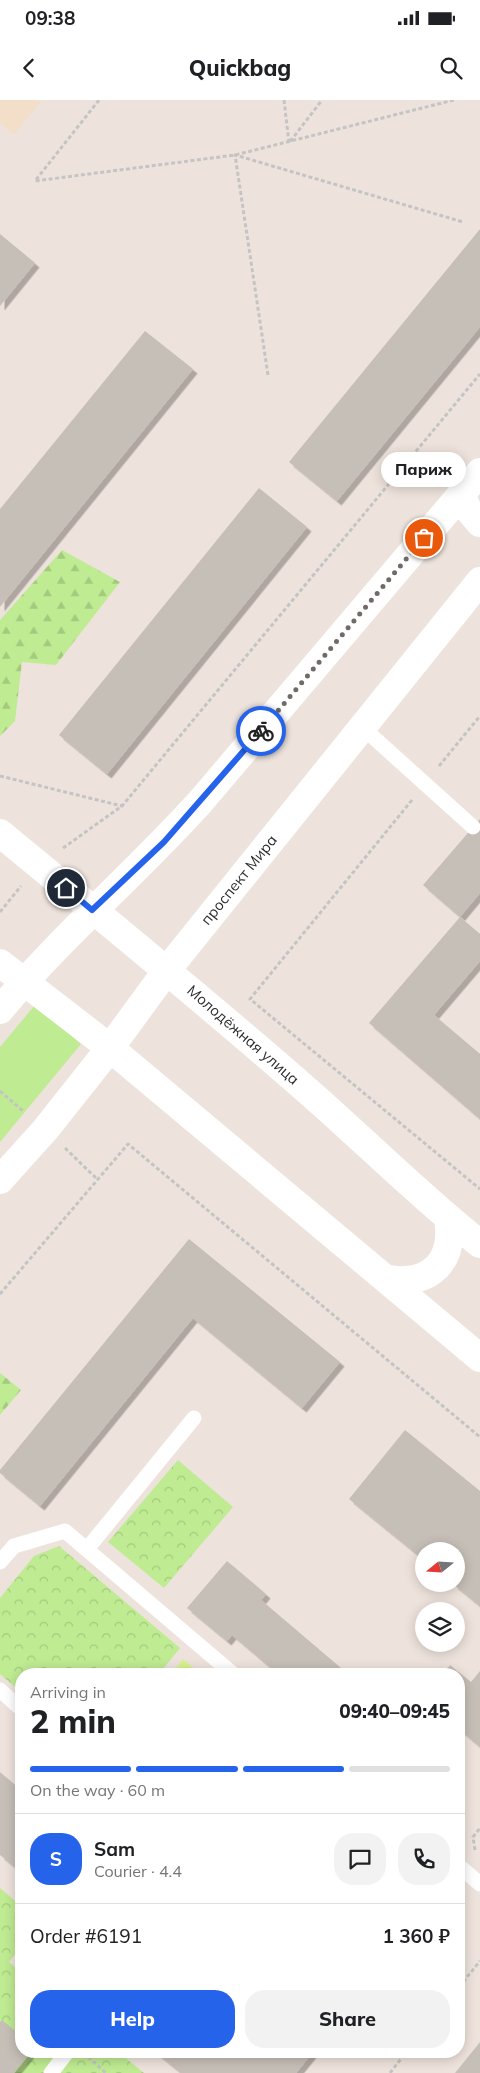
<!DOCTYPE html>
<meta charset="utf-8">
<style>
:root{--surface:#fff;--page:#f2f2f2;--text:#202124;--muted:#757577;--line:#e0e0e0;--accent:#2563eb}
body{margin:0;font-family:Mulish,sans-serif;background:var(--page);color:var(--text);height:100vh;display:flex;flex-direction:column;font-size:19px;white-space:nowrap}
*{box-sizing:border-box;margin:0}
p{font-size:16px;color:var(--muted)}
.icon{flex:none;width:28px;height:28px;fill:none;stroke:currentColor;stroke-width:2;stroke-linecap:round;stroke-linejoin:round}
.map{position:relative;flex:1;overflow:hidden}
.sheet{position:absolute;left:15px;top:1568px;width:450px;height:390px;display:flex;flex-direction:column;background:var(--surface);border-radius:20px;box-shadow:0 2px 12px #0003}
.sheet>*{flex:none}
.needle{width:32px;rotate:252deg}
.fabs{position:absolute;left:415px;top:1442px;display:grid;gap:10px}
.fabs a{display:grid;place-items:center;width:50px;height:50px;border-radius:50%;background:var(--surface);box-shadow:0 2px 12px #0003;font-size:25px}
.pin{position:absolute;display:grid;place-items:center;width:42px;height:42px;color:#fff;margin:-21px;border:2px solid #fff;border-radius:50%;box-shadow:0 1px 5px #0007}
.courier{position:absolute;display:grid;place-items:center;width:50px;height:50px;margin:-25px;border:4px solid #2563eb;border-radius:50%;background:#fff;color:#222;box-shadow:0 1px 6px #0007}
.bubble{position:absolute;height:35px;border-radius:18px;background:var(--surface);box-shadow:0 2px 12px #0003;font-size:16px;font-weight:800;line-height:35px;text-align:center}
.head em{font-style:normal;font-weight:800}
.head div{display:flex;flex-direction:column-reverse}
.head{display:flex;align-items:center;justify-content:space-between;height:85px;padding:0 15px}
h1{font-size:32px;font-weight:800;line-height:38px}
.bar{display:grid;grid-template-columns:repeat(4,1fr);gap:8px 5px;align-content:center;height:60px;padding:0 15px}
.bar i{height:6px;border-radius:4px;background:var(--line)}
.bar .on{background:var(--accent)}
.bar p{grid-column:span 4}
.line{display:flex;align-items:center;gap:12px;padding:0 15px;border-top:1px solid var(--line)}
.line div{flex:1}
.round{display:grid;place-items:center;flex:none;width:52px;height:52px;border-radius:20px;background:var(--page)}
.cta{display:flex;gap:10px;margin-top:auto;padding:10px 15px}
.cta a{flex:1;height:58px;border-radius:20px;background:var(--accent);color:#fff;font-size:20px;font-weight:800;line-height:58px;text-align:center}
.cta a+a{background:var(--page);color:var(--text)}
.status{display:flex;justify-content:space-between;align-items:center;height:35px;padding:0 25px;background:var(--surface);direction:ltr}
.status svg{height:14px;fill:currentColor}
header{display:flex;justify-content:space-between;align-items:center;height:65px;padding:0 15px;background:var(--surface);font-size:22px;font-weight:800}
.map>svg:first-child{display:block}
</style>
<div class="status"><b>09:38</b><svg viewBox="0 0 49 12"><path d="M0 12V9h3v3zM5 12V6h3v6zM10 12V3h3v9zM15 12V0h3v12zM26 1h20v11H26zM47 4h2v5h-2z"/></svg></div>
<header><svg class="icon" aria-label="back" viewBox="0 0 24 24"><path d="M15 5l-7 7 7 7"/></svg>Quickbag<svg class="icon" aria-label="search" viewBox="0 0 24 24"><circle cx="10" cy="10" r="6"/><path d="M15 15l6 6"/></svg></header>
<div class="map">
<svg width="480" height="1973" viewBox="0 0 480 1973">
<defs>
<pattern id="forest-firs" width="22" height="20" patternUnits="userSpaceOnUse" patternTransform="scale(1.25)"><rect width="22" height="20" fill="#bfeb92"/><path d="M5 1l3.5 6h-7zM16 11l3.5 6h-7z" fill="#a4ca7e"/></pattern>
<pattern id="park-crowns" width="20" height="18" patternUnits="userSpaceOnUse" patternTransform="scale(1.25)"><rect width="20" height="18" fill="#bfeb92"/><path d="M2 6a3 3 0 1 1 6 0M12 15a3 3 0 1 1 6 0" fill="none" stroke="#a4ca7e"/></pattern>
<filter id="shadow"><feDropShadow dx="4.5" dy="4.5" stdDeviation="0" flood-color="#0004"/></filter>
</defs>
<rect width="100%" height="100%" fill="#eee3dc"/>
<path fill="#f2dec9" d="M0 0H42L14 35 0 23Z"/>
<path fill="#bfeb92" d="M35 905 81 944 0 1042V947Z"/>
<path fill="url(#forest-firs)" d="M62 450 120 482 56 565 22 562 15 621 0 636V520Z
M0 1273 21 1290 0 1315Z"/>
<path fill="url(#park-crowns)" d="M178 1360 233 1407 164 1488 108 1442Z
M59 1446 180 1548 159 1574H21V1592L0 1574V1498L34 1456Z
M0 1788 21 1806V1847L9 1862 21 1872V1951H117L144 1973H0Z"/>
<path fill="#d8f38d" d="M183 1559 201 1574H172Z"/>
<path fill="#c6bfb7" filter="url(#shadow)" d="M480 129V227L337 401 289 362Z
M0 134 35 163 0 206Z
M145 231 193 269 0 507V409Z
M259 388 307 427 107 674 59 635Z
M480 719V793L460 817 423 785Z
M460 817 480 834V861L434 915 480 954V1019L369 923Z
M189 1139 340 1262 302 1308 193 1218 40 1406 0 1373V1370Z
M405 1330 480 1391V1506L453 1484H456V1451H424V1460L349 1399Z
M227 1461 266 1494 261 1500 348 1574H278L232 1535 227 1541 187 1508Z
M450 1565 471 1582 480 1571V1647L459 1629V1574H443Z
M0 1672 21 1690V1772L0 1755Z
M2 1920 21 1936V1951H32L14 1973H0V1922Z
M480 1942V1973H455Z
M154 1951H237L245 1958 251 1951H314L296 1973H181Z"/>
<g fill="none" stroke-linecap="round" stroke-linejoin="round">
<path stroke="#c4c4c4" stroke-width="3" stroke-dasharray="4 2.5" stroke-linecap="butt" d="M99 0 35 81 235 55 454 0
M284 0 289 43 322 0
M268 275 235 55 463 122
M439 666 480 616
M0 676 122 706
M412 700 250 899 480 1089
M63 748 122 706 480 274
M0 812 21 786
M0 991 23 1011
M65 1048 97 1079
M0 1194 128 1044 480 1337
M475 1750 473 1737 480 1728
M459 1887 480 1861
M88 1957 106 1973
M390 1973 407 1951"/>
<path stroke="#fff" stroke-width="15" d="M362 627 473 727
M87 1449 194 1318
M0 1462 14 1446 65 1431 233 1574
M0 1590 21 1609
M459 1766 480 1784
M51 1973 68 1951"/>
<path stroke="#fff" stroke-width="28" d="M0 733C104 819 209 904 310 993 367 1043 421 1097 480 1144
M0 863 110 948 480 1258
M389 1179C431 1186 455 1160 448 1119"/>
<path stroke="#fff" stroke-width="28" d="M462 395 467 408 480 423
M0 910C62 836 136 773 201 701L480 372
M0 1080 45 1030 110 948 167 870 480 481"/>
</g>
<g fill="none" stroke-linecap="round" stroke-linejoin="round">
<path stroke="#6f6b69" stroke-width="5" stroke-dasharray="0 9" d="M261 631 424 438"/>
<path stroke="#2563eb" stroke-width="6" d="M66 788 92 810 164 742 261 631"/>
</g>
<g text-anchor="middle" stroke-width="4" stroke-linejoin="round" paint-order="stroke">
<g font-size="15" fill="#2b2b2b" stroke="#fff">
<text transform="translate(239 780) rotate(-51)" y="5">проспект Мира</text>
<text transform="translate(243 935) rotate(41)" y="5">Молодёжная улица</text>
</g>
</g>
</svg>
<div class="fabs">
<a><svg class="needle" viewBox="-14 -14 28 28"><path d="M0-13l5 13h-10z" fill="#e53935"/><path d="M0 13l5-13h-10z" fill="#757577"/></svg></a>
<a><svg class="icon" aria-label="layers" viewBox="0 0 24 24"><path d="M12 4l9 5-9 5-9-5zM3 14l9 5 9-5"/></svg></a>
</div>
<div class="pin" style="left:424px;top:438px;background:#ea580c"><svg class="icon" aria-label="bag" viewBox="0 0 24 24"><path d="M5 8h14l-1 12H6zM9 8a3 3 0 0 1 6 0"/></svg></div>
<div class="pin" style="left:66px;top:788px;background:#1f2937"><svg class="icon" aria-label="home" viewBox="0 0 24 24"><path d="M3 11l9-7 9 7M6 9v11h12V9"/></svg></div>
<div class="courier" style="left:261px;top:631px"><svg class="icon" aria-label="bike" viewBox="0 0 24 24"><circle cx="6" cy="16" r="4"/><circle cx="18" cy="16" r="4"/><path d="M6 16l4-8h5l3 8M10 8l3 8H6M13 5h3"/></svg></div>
<div class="bubble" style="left:381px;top:352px;width:85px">Париж</div>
<section class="sheet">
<div class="head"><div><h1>2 min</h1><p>Arriving in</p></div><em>09:40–09:45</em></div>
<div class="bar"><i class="on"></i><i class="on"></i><i class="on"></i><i></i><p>On the way · 60 m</p></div>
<div class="line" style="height:90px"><b class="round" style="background:var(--accent);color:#fff">S</b><div><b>Sam</b><p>Courier · 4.4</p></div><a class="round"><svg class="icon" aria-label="chat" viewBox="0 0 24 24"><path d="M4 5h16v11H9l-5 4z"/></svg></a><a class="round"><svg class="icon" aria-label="phone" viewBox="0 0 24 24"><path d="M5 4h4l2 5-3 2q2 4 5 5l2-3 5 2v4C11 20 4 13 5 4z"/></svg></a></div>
<div class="line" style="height:65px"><div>Order #6191</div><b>1 360 ₽</b></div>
<div class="cta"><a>Help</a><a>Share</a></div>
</section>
</div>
